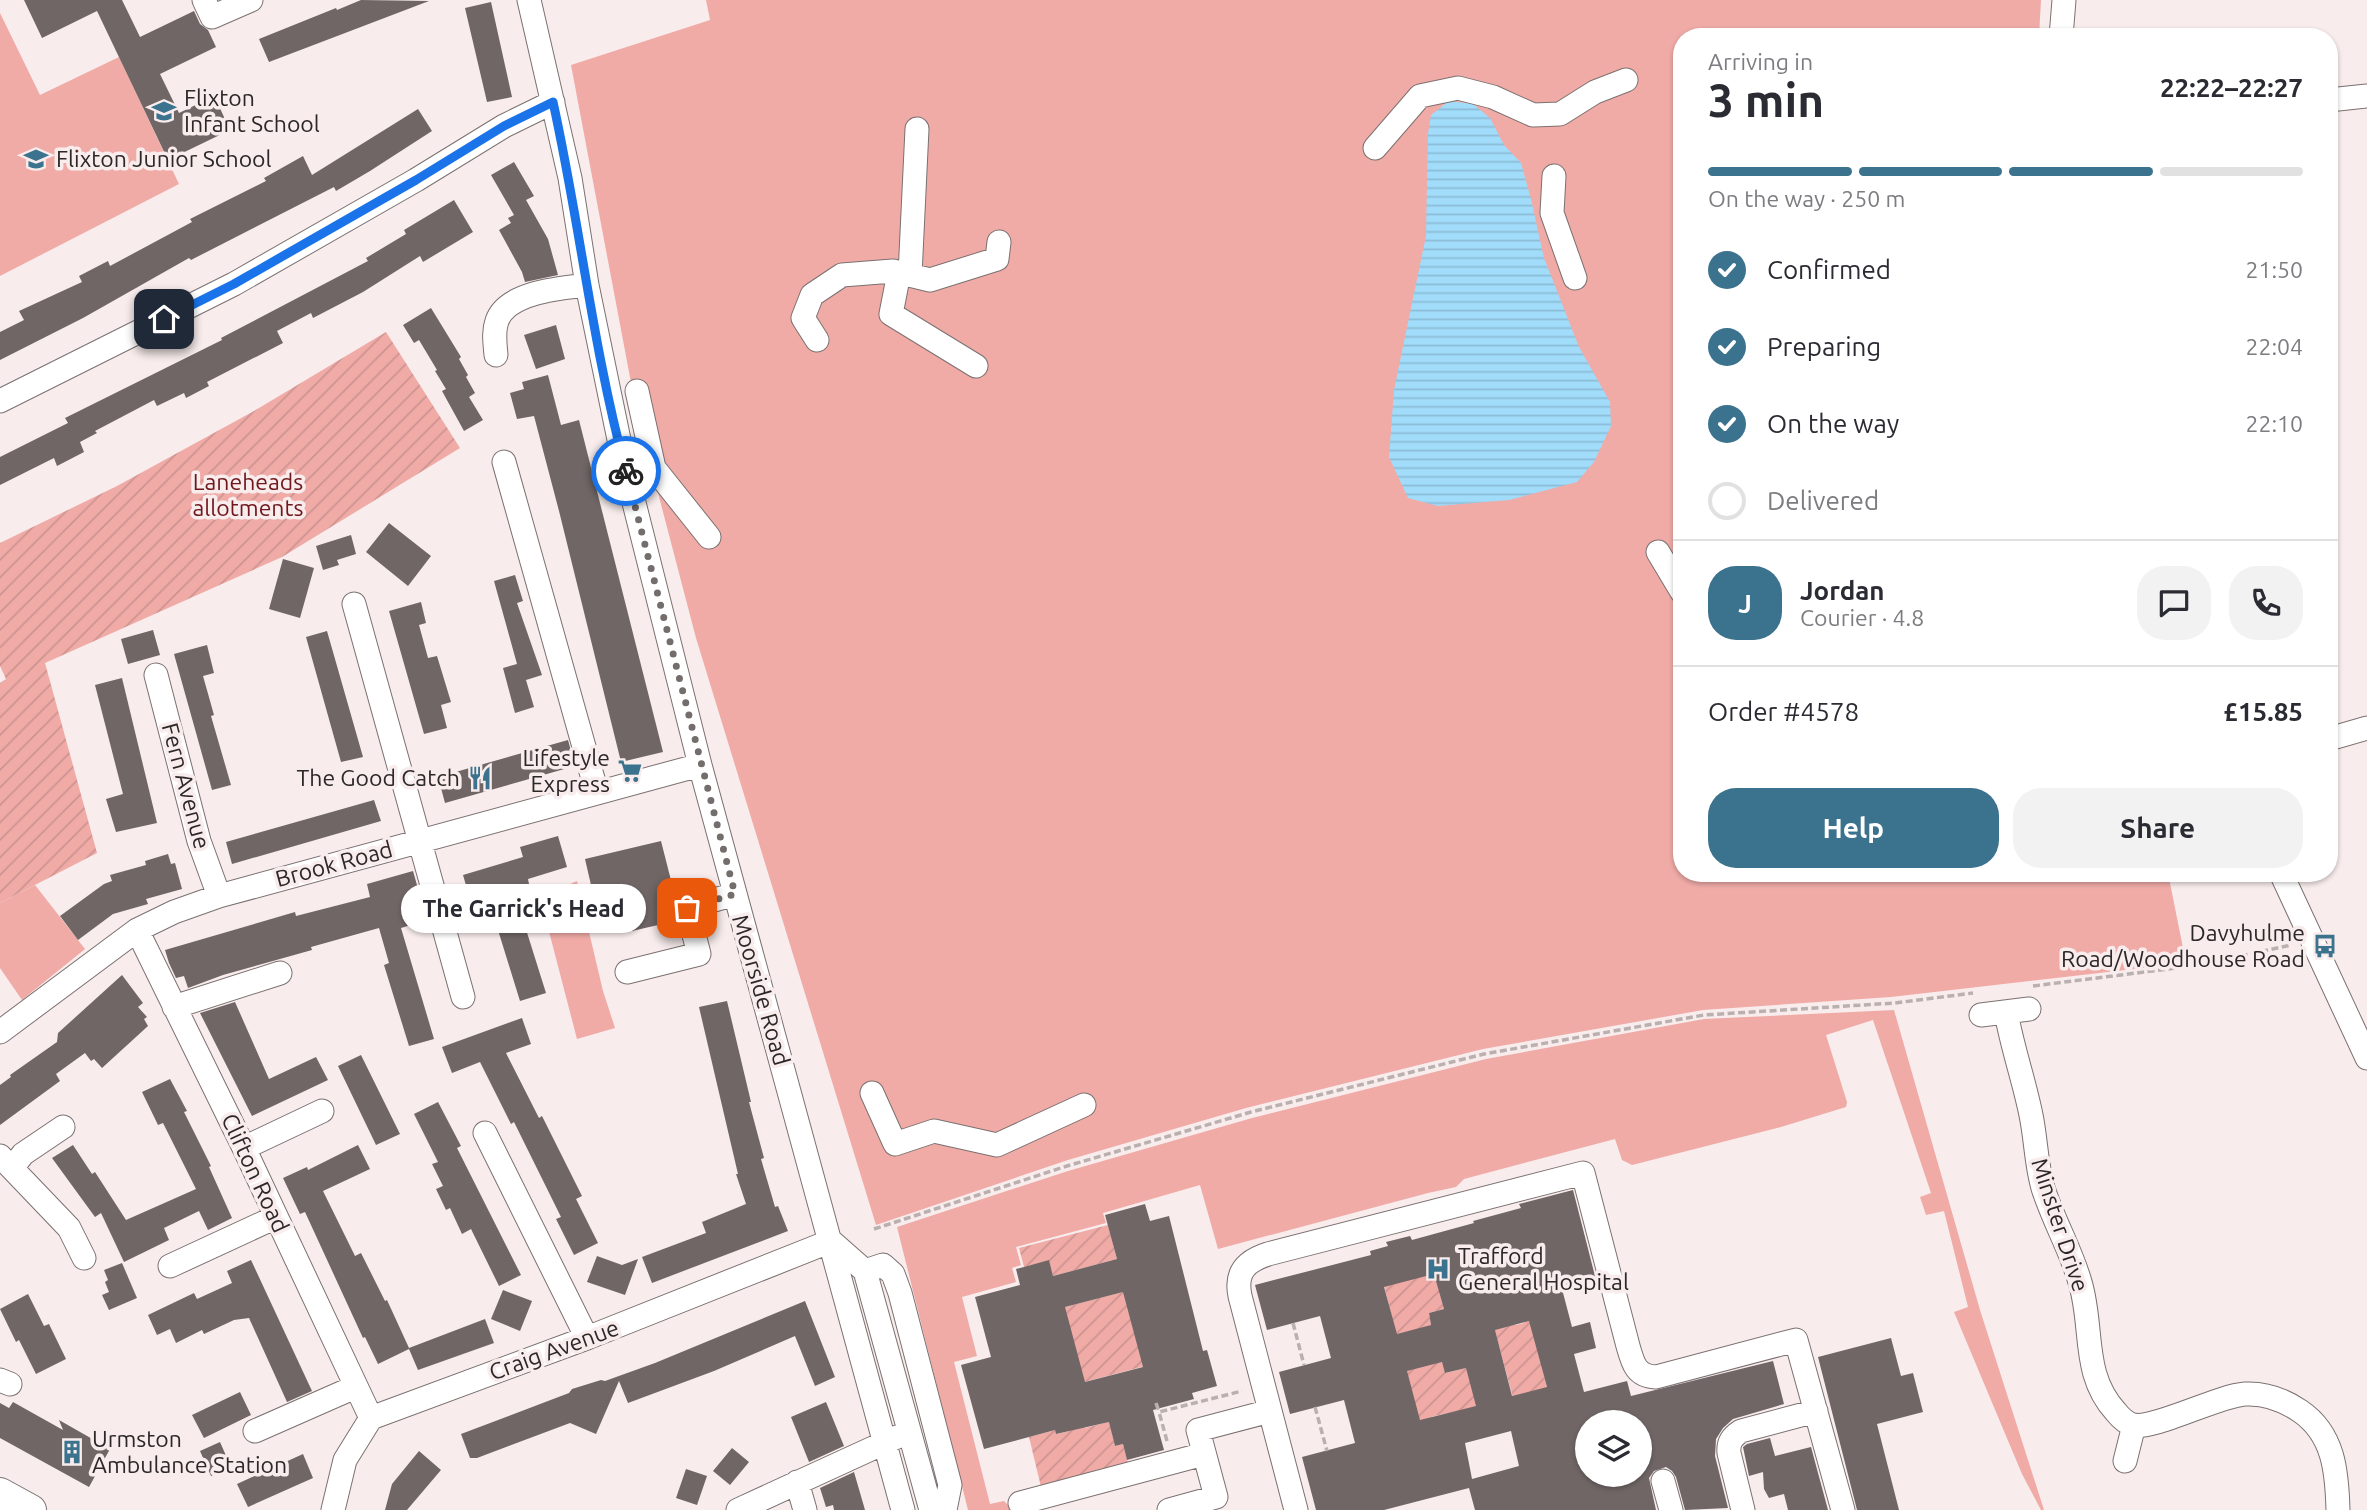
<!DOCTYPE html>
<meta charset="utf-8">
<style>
:root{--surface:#fff;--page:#f2f2f3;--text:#2b2b33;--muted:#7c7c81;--line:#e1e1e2;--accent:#3b728d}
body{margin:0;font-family:Ubuntu,sans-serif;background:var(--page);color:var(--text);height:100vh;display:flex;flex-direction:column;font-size:26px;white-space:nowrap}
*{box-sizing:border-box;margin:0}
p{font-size:23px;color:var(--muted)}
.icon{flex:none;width:38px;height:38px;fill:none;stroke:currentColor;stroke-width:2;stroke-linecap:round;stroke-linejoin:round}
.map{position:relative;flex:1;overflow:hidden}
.drawer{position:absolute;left:1673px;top:28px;width:665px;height:854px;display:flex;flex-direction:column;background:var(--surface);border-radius:28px;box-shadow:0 2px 5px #0004}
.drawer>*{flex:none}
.buttons{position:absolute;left:1575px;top:1410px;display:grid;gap:14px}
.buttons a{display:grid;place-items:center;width:77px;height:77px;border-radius:50%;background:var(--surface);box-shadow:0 2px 5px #0004;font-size:35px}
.pin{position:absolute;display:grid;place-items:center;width:60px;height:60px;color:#fff;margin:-30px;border-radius:14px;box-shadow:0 4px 10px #0006}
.courier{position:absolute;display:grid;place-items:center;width:70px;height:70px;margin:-35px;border:5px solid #1a73e8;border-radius:50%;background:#fff;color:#222;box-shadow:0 2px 9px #0007}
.bubble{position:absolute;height:49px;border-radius:24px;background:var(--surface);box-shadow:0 2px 5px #0004;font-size:23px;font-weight:700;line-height:49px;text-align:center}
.summary em{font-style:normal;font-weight:700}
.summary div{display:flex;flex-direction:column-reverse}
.summary{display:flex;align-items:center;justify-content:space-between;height:119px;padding:0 35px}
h1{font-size:46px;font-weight:700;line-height:52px}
.bar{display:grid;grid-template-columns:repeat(4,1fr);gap:10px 7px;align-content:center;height:84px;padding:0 35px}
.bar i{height:9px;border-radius:5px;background:var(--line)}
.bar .on{background:var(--accent)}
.bar p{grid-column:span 4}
.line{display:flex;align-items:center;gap:18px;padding:0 35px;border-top:2px solid var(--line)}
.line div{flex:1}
.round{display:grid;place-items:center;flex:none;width:74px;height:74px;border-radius:28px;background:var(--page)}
ol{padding:0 35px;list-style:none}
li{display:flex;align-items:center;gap:21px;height:77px}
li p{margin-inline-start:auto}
li .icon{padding:7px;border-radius:50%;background:var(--accent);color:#fff;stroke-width:4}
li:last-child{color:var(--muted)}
li i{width:38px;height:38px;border:4px solid var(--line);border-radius:50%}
.action{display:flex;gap:14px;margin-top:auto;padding:14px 35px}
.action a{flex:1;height:80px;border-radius:28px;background:var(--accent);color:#fff;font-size:28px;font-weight:700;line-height:80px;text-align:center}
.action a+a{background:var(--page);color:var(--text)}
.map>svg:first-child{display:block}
</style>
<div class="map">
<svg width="2367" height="1510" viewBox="0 0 2367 1510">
<defs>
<pattern id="garden-furrows" width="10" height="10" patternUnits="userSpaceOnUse" patternTransform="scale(1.75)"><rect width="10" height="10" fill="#f0aba7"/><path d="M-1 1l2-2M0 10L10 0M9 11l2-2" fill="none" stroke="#ce9390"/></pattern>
<pattern id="water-rules" width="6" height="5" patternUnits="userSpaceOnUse" patternTransform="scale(1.75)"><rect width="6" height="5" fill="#a2dcfb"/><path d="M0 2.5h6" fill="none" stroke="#8cbdd7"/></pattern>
</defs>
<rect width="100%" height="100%" fill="#f8ecec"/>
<path fill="#f0aba7" d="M706 0H2041L2039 37H1682V873H2168L2186 963 1891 997 1703 1010 1483 1049 1246 1108 1068 1160 876 1225 696 638 636 409 571 65 710 20Z
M0 13 40 95 119 57 179 184 0 276Z
M577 881 603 991 615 1028 577 1039 540 897Z
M35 885 85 949 22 1000 0 968V903Z
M1894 1010 1980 1310 2044 1510H2041L2022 1474 1954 1312 1968 1307 1944 1211 1926 1215 1920 1197 1931 1193 1873 1020 1826 1035 1847 1102 1846 1107 1781 1127 1632 1165 1622 1160 1615 1139 1464 1179 1456 1187 1428 1193 1218 1249 1200 1185 1103 1213 1106 1223 1016 1247 1021 1265 1012 1268 1016 1282 962 1297 977 1356 954 1362 990 1504 1004 1501 1013 1510H968L897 1227 1068 1171 1252 1118 1486 1059 1704 1019Z"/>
<path fill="url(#garden-furrows)" d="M386 332 460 448 282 557 45 663 97 853 0 903V683L6 679 0 666V543L117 486 254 411Z
M1108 1225 1117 1259 1053 1276 1049 1261 1024 1267 1019 1248Z
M1442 1267 1440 1293 1444 1309 1429 1313 1431 1325 1397 1337 1382 1278Z
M1126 1291 1145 1366 1081 1383 1061 1308Z
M1527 1311 1547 1387 1516 1409 1492 1320 1516 1325 1524 1323Z
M1442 1362 1446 1373 1485 1363 1489 1405 1434 1416 1420 1422 1404 1363Z
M1115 1413 1112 1433 1115 1446 1123 1444 1129 1467 1042 1491 1029 1437 1055 1430 1057 1434 1069 1431 1083 1423 1085 1428 1108 1422Z"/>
<path fill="url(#water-rules)" d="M1449 101 1473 104 1490 118 1504 145 1521 163 1531 199 1544 258 1579 347 1610 402 1611 426 1594 462 1577 482 1509 500 1438 506 1408 498 1389 457 1394 390 1426 236 1428 134 1431 115Z"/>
<path fill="#706666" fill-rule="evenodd" d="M24 0H122L140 37 194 11 200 24 208 30 216 47 160 74 179 113 206 100 209 108 218 104 230 130 168 160 97 11 42 38Z
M361 0 429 1 269 62 259 39 336 8 337 10Z
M491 2 512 97 487 102 465 8Z
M418 109 432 131 370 171 336 191 334 187 191 260 189 258 83 318 0 360V332L24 320 19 311 82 282 79 276 108 261 110 266 192 222 190 219 266 181 264 178 303 156 312 175Z
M514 162 534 196 526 200 548 239 558 275 525 282 522 272 499 230 511 223 508 218 514 215 491 175Z
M454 200 473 232 423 262 420 256 363 292 313 318 311 313 277 331 283 343 207 382 209 386 186 398 184 393 157 406 154 400 95 431 97 433 80 442 84 452 57 466 54 458 0 485V457L68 423 65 418 222 340 221 338 368 261 366 258 406 234 404 230Z
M431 308 461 357 459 359 468 375 466 377 475 393 469 397 483 420 464 431 442 391 446 389 435 371 437 370 419 340 414 343 403 325Z
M556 325 565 359 536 369 524 335Z
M548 375 561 425 579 420 663 752 621 762 559 511 534 416 517 419 510 393 524 389 522 382Z
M389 523 431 556 408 586 366 552Z
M351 535 356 554 337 560 339 565 323 570 316 546Z
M283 559 314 568 300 618 269 609Z
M515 575 523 601 517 603 542 675 526 680 534 707 515 713 503 668 517 664 494 581Z
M421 602 426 623 419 625 428 658 437 656 451 702 441 705 447 728 424 734 389 611Z
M153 630 160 655 128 664 121 639Z
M327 631 363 757 341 762 306 637Z
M207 645 214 673 203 676 214 715 211 716 231 785 212 790 174 654Z
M122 678 157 823 116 832 106 799 123 794 95 685Z
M568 740 575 766 445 803 438 777Z
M374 800 381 821 232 864 226 842Z
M558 836 567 867 528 879 529 884 513 888 546 993 520 1001 489 901 472 906 463 875 523 857 520 847Z
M661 841 676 900 673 910 668 911 671 922 632 931 629 918 621 920V917L596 923 590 899 594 898 585 859Z
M168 854 171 864 175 863 182 889 146 899 148 904 113 914 78 940 60 916 104 884 112 881 110 875 146 865 145 861Z
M413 871 427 920 401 928 434 1039 409 1046 384 965 389 963 379 928 311 947 312 950 223 975 188 988 184 976 176 978 169 963 165 950 295 912 296 916 370 897 367 884Z
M122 975 143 1003 138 1007 147 1017 144 1019 148 1026 102 1068 94 1059 91 1061 85 1053 56 1074 60 1081 0 1125V1085L11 1077 10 1075 57 1042 58 1033Z
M727 1001 751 1102H749L764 1158 761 1159 775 1207 778 1206 788 1231 652 1283 642 1257 706 1233 702 1222 746 1204 736 1174H738L699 1007Z
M235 1002 269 1079 316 1057 328 1080 252 1116 200 1013Z
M522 1018 531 1044 506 1053 539 1118 542 1116 582 1196 576 1199 598 1243 574 1255 556 1219 561 1217 514 1122 511 1124 480 1062 452 1073 442 1047Z
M361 1055 400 1134 376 1145 338 1066Z
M170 1079 187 1111 184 1112 211 1166 209 1167 232 1218 208 1230 199 1211 164 1228 169 1240 124 1262 101 1213 95 1217 52 1158 73 1145 92 1174 95 1172 126 1220 196 1189 163 1123 158 1125 142 1092Z
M438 1102 461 1146 457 1148 521 1275 499 1286 471 1229 462 1234 450 1208 446 1210 436 1189 443 1186 432 1164 438 1162 414 1114Z
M358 1145 370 1169 323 1191 355 1256 361 1253 385 1301 387 1300 409 1348 485 1319 494 1343 418 1370 409 1349 378 1364 365 1337 363 1338 305 1212 300 1214 283 1178 307 1167 308 1170Z
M1573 1190 1596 1280 1562 1289 1572 1327 1590 1322 1596 1348 1574 1354 1584 1392 1627 1381 1631 1396 1773 1361 1784 1404 1733 1419 1723 1428 1716 1439 1715 1456 1728 1508 1685 1510 1676 1477 1672 1471 1666 1467 1654 1471 1649 1478 1656 1510H1475L1469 1488 1384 1510H1316L1302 1457 1355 1443 1344 1400 1290 1414 1279 1372 1331 1358 1320 1316 1267 1330 1255 1285 1371 1255 1370 1251 1388 1246 1386 1242 1410 1236 1412 1240 1474 1223 1473 1221 1521 1208 1519 1204ZM1434 1274 1444 1309 1429 1313 1431 1325 1397 1334 1384 1287ZM1529 1321 1547 1387 1512 1396 1495 1330ZM1442 1362 1445 1373 1466 1368 1476 1406 1420 1420 1407 1371ZM1587 1423H1640V1475H1587ZM1511 1431 1519 1466 1472 1479 1465 1443Z
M1145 1204 1150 1221 1169 1216 1203 1351 1207 1350 1217 1386 1192 1393 1194 1399 1153 1410 1164 1450 1127 1460 1123 1444 1115 1446 1109 1422 1056 1434 1055 1430 984 1449 961 1365 991 1357 975 1297 1020 1285 1016 1269 1024 1267 1049 1260 1053 1276 1117 1259 1105 1215ZM1123 1292 1143 1367 1085 1382 1065 1307Z
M597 1256 622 1265 638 1259 625 1295 587 1282Z
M251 1260 312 1391 287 1402 249 1318 234 1320 204 1334 202 1330 176 1343 170 1329 157 1335 148 1315 194 1293 197 1299 232 1283 227 1271Z
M122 1263 137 1298 109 1310 102 1295 109 1292 105 1282 108 1280 104 1270Z
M503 1290 532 1301 520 1331 491 1319Z
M28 1294 44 1326 49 1324 66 1359 36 1374 19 1340 16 1342 0 1309Z
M805 1301 835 1377 815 1386 795 1336 714 1371 628 1403 619 1381 596 1434 570 1423 477 1458H470L461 1434 569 1393 572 1389 601 1380 605 1381 655 1363Z
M1891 1338 1901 1376 1913 1373 1923 1412 1877 1424 1899 1510H1857L1818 1357Z
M240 1392 251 1415 204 1438 192 1415Z
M13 1402 63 1430 59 1420 110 1449 89 1487 0 1438V1403L9 1408Z
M826 1402 844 1446 809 1462 791 1417Z
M1770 1438 1775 1456 1811 1447 1828 1510H1788L1784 1494 1769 1498 1764 1489 1763 1472 1749 1476 1743 1447 1747 1444Z
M220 1442 231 1467 211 1476 200 1451Z
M732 1448 749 1462 730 1485 713 1471Z
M419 1451 441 1470 407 1510H385L392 1484Z
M303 1454 313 1478 248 1507 237 1484Z
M686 1469 707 1476 697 1505 676 1498Z
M854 1472 865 1510H834L833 1505 826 1507 820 1488Z"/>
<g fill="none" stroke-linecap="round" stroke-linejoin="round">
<g stroke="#7b7170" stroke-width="25">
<path id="minor" d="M204 0 212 17 251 0
M529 0 570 178 587 285 623 459 700 765 903 1510
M2061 37 2064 0
M2329 100 2367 96
M1375 148 1420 96 1458 88 1493 97 1533 115 1560 114 1595 92 1626 80
M1554 176 1552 213 1575 278
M899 273 891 314 976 366
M910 275 917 129
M817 340 803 318 812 295 842 275 893 271 930 280 997 259 999 242
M496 355C495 343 493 332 497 321 507 292 561 288 587 285
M637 391 654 468 709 537
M0 401 234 284 416 180 504 126 553 102
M504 462 597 793
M1658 552 1682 592
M354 604 463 997
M156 675 199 841 219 896
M2329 739 2367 728
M2281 873 2367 1058
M137 930 244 1148 371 1418
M627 972 699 954 687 908 735 894
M174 1007 280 973
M2006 1012C2012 1047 2024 1080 2031 1115 2036 1139 2036 1164 2043 1188 2053 1220 2071 1250 2080 1282 2094 1328 2081 1374 2116 1412 2120 1417 2126 1423 2133 1425 2154 1430 2217 1396 2245 1394 2264 1393 2284 1400 2300 1411 2334 1434 2337 1472 2338 1510
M1981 1015 2029 1009
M0 1032 137 930 174 912 219 896 700 765
M872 1093 895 1144 934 1131 997 1145 1084 1105
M485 1133 587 1338
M244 1148 322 1111
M0 1156 69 1228 84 1258
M12 1168 23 1154 63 1127
M831 1241 865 1271 931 1510
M170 1266 276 1217
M865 1271 883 1265 893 1274 900 1293 950 1485 945 1510
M0 1380 10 1384
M255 1431 355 1387
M2125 1461 2134 1425
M1663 1481 1671 1510
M797 1482 805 1510
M1020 1503 1204 1454
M333 1510 345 1460 371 1418 587 1338 831 1241
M738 1510 897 1437
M1169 1510 1216 1497 1198 1430 1270 1411
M1296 1510 1240 1296C1235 1272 1246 1261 1268 1254L1583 1173 1628 1346C1633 1364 1636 1376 1656 1377L1796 1340 1843 1510
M1743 1510 1729 1453C1728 1442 1732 1437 1741 1431L1816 1411"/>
</g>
<g stroke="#7b7170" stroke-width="32">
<path id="major" d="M0 1493 31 1510"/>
</g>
<path stroke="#bab0b0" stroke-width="3.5" stroke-dasharray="7 3.5" stroke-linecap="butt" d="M2033 986 2200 965 2291 945
M874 1229 1067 1166 1251 1112 1484 1054 1704 1015 1895 1003 1973 993
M1293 1323 1304 1365
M1156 1403 1159 1412
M1315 1407 1327 1451
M1167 1441 1159 1412 1242 1391"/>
<use href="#minor" stroke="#fff" stroke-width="23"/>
<use href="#major" stroke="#fff" stroke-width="30"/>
</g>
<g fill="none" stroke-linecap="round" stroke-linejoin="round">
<path stroke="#736d6c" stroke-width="7" stroke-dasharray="0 12.6" d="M626 471 735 894 687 908"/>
<path stroke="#1a73e8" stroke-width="9" d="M164 319 234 284 416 180 504 126 553 102C580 224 593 350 626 471"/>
</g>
<defs>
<g id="school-bare" transform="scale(1.89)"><path d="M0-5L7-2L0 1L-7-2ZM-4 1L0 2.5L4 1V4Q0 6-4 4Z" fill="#3b728d" stroke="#f8ecec" stroke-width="2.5" paint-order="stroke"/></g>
<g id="supermarket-bare" transform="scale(1.89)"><path d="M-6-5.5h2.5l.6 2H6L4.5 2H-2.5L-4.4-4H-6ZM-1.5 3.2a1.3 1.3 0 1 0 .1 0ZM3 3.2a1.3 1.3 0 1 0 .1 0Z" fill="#3b728d" stroke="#f8ecec" stroke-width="2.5" paint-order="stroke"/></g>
<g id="restaurant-bare" transform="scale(1.89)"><path d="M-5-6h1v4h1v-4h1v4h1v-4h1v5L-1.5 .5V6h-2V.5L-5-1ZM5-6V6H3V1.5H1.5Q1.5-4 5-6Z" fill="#3b728d" stroke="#f8ecec" stroke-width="2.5" paint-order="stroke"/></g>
<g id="bus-bare" transform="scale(1.89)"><path d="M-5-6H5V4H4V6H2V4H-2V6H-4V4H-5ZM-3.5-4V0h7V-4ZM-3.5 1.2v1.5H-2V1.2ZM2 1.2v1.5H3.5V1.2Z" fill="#3b728d" stroke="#f8ecec" stroke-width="2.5" paint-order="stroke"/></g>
<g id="hospital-bare" transform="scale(1.89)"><path d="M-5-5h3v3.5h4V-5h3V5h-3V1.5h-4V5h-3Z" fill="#3b728d" stroke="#f8ecec" stroke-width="2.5" paint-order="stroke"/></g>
<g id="building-bare" transform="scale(1.89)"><path d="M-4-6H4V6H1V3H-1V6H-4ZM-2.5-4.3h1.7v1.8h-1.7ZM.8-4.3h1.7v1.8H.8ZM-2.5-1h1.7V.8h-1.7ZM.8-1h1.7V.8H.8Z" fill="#3b728d" stroke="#f8ecec" stroke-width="2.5" paint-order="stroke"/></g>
</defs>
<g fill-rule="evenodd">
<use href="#school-bare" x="164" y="111"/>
<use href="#school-bare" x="36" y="159"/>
<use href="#supermarket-bare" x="630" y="771"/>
<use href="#restaurant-bare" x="480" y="778"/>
<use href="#bus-bare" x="2325" y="946"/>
<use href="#hospital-bare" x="1438" y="1269"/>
<use href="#building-bare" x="72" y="1452"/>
</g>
<g text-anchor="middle" stroke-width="7" stroke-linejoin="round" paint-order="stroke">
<g font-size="23" fill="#2c2827" stroke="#f8ecec" text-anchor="start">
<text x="184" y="106">Flixton<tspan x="184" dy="26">Infant School</tspan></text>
<text x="56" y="167">Flixton Junior School</text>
<text x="610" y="766" text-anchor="end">Lifestyle<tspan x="610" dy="26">Express</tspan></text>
<text x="460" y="786" text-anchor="end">The Good Catch</text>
<text x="2305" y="941" text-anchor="end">Davyhulme<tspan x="2305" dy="26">Road/Woodhouse Road</tspan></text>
<text x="1458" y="1264">Trafford<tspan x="1458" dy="26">General Hospital</tspan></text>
<text x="92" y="1447">Urmston<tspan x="92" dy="26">Ambulance Station</tspan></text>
</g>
<g font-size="23" fill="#6f171c" stroke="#f8ecec">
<text x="248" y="490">Laneheads<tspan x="248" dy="26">allotments</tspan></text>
</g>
<g font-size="23" fill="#2c2827" stroke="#f8ecec">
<text transform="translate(186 786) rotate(75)" y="8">Fern Avenue</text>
<text transform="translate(334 864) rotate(-15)" y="8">Brook Road</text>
<text transform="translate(761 990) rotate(74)" y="8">Moorside Road</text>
<text transform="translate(255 1173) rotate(65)" y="8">Clifton Road</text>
<text transform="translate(2060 1225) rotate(72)" y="8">Minster Drive</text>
<text transform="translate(554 1350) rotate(-20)" y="8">Craig Avenue</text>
</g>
</g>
</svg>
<div class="buttons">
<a><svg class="icon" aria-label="layers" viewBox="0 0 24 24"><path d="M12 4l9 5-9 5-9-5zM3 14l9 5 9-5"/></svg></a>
</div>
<div class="pin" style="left:687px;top:908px;background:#ea580c"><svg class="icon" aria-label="bag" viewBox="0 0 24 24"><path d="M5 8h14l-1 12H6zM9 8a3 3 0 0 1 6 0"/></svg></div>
<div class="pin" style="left:164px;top:319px;background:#1f2937"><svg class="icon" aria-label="home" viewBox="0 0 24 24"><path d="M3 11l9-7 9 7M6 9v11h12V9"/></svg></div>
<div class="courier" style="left:626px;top:471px"><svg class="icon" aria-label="bike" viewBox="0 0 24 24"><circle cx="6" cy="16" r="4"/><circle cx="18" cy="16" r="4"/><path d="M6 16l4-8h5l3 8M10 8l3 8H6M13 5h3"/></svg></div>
<div class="bubble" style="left:401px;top:884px;width:245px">The Garrick's Head</div>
<section class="drawer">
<div class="summary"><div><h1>3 min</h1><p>Arriving in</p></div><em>22:22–22:27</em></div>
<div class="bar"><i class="on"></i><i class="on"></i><i class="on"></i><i></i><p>On the way · 250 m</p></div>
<ol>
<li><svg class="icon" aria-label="check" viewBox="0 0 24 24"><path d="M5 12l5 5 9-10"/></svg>Confirmed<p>21:50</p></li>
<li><svg class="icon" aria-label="check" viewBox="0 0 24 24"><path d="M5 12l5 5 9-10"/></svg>Preparing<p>22:04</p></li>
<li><svg class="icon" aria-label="check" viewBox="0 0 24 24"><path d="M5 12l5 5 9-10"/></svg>On the way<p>22:10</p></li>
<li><i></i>Delivered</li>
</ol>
<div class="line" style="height:126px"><b class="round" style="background:var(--accent);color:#fff">J</b><div><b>Jordan</b><p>Courier · 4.8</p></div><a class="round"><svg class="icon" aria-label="chat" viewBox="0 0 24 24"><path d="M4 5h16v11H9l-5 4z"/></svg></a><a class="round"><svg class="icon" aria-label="phone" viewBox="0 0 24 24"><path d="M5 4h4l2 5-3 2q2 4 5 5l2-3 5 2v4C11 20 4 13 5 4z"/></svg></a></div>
<div class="line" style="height:91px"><div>Order #4578</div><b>£15.85</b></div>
<div class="action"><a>Help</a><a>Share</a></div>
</section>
</div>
